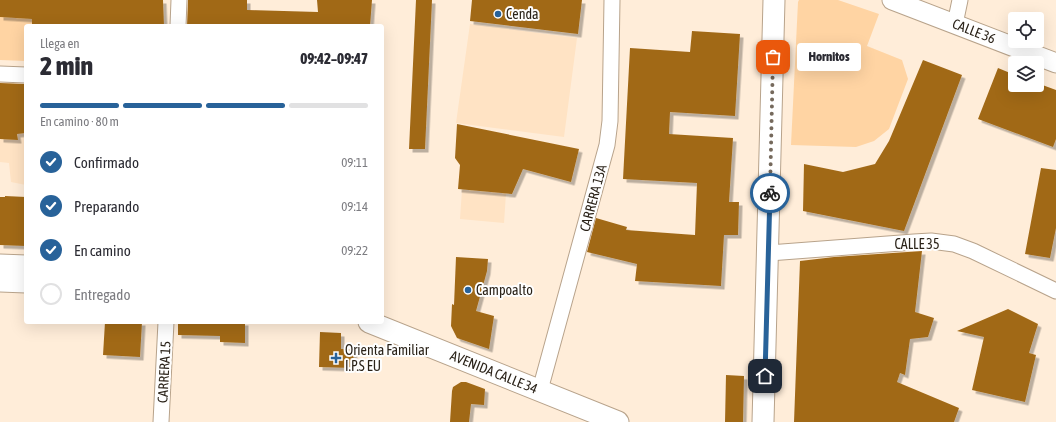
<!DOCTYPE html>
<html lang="es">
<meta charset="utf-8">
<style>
:root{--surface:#fff;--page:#f2f2f3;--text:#2b2b33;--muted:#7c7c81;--line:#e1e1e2;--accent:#286299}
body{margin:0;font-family:"Asap Condensed",sans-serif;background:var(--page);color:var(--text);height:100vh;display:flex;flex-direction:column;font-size:15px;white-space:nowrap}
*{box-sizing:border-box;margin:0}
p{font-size:13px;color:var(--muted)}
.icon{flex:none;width:22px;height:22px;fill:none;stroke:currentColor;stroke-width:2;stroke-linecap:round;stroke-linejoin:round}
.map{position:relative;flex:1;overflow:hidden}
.sheet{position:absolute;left:24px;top:24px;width:360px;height:300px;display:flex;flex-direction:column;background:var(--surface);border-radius:4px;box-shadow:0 4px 16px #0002}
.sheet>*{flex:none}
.tools{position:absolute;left:1008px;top:12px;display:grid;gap:8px}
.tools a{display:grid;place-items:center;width:36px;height:36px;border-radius:4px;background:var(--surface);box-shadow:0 4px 16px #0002;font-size:20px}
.pin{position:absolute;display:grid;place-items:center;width:34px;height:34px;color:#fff;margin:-17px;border-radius:8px;box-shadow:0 2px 6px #0006}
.courier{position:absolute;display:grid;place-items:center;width:40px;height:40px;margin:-20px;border:3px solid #286299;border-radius:50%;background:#fff;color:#222;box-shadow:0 1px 5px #0007}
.bubble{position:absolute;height:28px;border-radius:4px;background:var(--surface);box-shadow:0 4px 16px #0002;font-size:13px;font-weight:800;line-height:28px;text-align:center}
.headline em{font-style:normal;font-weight:800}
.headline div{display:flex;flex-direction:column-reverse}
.headline{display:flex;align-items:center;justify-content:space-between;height:68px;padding:0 16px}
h1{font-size:26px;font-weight:800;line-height:30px}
.bar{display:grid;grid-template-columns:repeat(4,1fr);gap:6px 4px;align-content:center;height:48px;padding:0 16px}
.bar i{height:5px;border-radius:3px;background:var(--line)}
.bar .selected{background:var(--accent)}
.bar p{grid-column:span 4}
ol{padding:0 16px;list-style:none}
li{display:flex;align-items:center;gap:12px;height:44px}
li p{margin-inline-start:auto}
li .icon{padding:4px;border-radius:50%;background:var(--accent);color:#fff;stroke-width:4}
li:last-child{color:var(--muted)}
li i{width:22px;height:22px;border:2px solid var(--line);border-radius:50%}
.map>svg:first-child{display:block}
</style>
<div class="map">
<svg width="1056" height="422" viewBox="0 0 1056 422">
<defs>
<filter id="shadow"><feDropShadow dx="3.5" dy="3.5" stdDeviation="0" flood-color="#0004"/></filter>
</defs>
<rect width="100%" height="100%" fill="#ffedd9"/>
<path fill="#ffe3c4" d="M470 24 577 38 564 137 456 123Z
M26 133V185L11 182 9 163 0 162V139L18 140 17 134Z
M462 190 506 193 504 223 460 219Z"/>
<path fill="#ffd4a3" d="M799 0H838L879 14 867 46 902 60 908 79 889 129 874 141 856 147 791 145 798 2Z
M0 17 32 19V26H26V61L0 60Z"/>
<path fill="#a16918" filter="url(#shadow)" d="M0 0H163L164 26H32V19L0 17Z
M188 0H247V10L318 12 317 0H372L370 26H187Z
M416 0H432L425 149H409Z
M472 0H582L578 34 470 21Z
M692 31 740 34 735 116 670 112 669 134 733 138 729 202H739L738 235H724L721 286 635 281 637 264 587 252 596 218 627 227 626 230 695 235 697 183 623 179 630 48 690 52Z
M923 60 962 75 904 231 803 211 804 164 843 172 875 164 889 141Z
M998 68 1015 75V85H1037V83L1056 90V139L1053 147 978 119Z
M0 83 26 84V133L17 134 18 140 0 139Z
M457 124 579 149 571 182 523 169 512 194 458 189 460 165 455 158Z
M1041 168 1056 170V228L1050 258 1025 254Z
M5 196 26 197V246L0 245V197H5Z
M922 251 915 312 934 318 928 337 910 339 905 375 900 373 897 382 959 408 954 422H794L800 261 834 257Z
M456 257 488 259 487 271 476 311 494 316 489 349 457 338 451 326 452 304 454 305Z
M1008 309 1038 324 1029 353 1036 355 1025 402 972 390 984 337 957 331Z
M105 322H142L140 357 103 355Z
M178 322H245V343L220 342V336L178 335Z
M320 332 341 333V349H354L353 368 319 367Z
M726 375 744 376 743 422H725Z
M461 382H466L485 389 484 405 471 404 469 422H450L452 391 453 387Z"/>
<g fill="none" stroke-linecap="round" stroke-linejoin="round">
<g stroke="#b8a38b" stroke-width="17">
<path id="minor" d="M955 24 960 0
M178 26 179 0
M0 74 26 75
M769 253 914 242 931 241 954 244 973 251 1056 291
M540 390 607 145 610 121 612 0
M161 422 166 322"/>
</g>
<g stroke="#b8a38b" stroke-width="21">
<path id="tertiary" d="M892 0 1056 63"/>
</g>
<g stroke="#b8a38b" stroke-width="23">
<path id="secondary" d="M0 265 26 266
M0 281 26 282
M369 322 618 422
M763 422 774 0"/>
</g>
<use href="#minor" stroke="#fff" stroke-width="15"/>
<use href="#tertiary" stroke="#fff" stroke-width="19"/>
<use href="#secondary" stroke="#fff" stroke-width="21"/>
</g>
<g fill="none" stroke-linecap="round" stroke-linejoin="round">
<path stroke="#75695c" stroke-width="4" stroke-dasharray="0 7.2" d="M770 193 773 57"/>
<path stroke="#286299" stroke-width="5" d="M765 376 770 193"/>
</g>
<g fill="#286299" stroke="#fefefe" stroke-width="1.5">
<circle cx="498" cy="14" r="4"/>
<circle cx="468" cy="290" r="4"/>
<path d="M334 352h4v4h4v4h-4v4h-4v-4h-4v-4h4z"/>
</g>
<g text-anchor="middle" stroke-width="4" stroke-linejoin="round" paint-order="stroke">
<g font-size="14" fill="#2a2218" stroke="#fefefe" text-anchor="start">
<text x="506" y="19">Cenda</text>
<text x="476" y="295">Campoalto</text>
<text x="345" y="355">Orienta Familiar<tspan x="345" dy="16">I.P.S EU</tspan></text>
</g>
<g font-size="14" fill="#2a2218" stroke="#fefefe">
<text transform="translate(974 31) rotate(21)" y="5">CALLE 36</text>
<text transform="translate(593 198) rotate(-75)" y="5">CARRERA 13A</text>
<text x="917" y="249">CALLE 35</text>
<text transform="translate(164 372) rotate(-87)" y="5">CARRERA 15</text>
<text transform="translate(494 372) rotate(22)" y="5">AVENIDA CALLE 34</text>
</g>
</g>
</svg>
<div class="tools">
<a><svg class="icon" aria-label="locate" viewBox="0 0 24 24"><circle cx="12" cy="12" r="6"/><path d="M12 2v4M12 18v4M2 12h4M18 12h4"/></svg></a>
<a><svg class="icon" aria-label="layers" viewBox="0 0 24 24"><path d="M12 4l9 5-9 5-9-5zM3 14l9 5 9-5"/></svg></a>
</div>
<div class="pin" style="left:773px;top:57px;background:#ea580c"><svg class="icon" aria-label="bag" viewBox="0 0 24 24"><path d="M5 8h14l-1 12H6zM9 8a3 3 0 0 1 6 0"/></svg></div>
<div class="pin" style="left:765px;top:376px;background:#1f2937"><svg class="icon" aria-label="home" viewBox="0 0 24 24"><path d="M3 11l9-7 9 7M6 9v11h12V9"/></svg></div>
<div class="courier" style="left:770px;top:193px"><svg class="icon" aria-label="bike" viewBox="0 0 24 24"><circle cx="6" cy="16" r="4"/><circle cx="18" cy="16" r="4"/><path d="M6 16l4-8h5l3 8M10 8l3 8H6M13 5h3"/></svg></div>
<div class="bubble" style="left:797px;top:43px;width:64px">Hornitos</div>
<section class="sheet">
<div class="headline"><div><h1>2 min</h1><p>Llega en</p></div><em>09:42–09:47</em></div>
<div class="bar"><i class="selected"></i><i class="selected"></i><i class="selected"></i><i></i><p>En camino · 80 m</p></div>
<ol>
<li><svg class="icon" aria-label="check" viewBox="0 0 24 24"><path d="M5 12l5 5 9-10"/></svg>Confirmado<p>09:11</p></li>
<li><svg class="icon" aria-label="check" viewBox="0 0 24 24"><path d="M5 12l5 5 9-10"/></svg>Preparando<p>09:14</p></li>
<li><svg class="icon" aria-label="check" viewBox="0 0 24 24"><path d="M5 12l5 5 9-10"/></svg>En camino<p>09:22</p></li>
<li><i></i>Entregado</li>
</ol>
</section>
</div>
